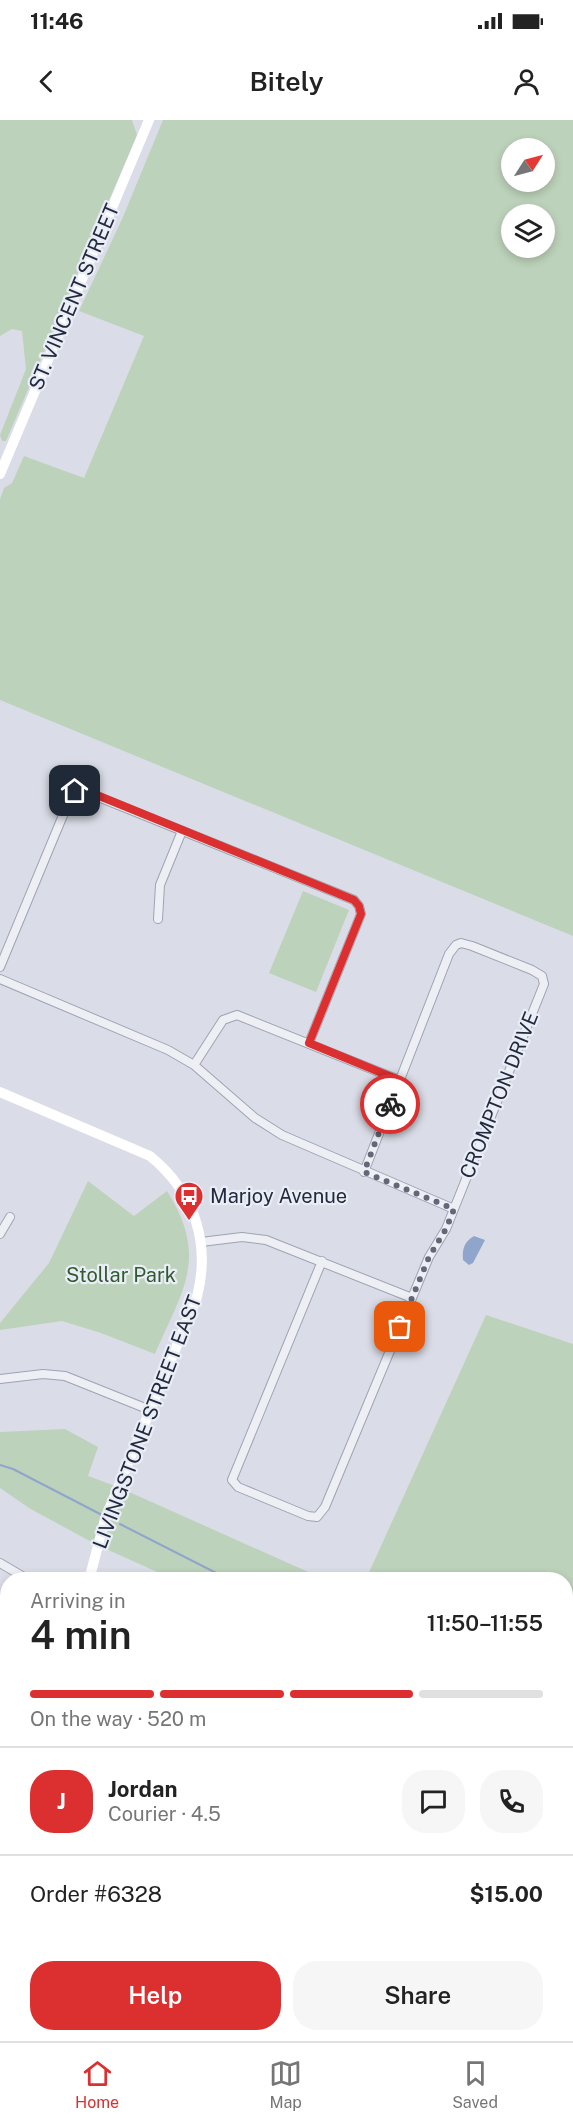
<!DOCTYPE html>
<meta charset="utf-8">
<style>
:root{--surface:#fff;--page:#f6f6f6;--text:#222;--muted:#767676;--line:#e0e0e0;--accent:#dc2f30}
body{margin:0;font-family:"Public Sans",sans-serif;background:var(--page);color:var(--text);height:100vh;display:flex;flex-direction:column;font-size:22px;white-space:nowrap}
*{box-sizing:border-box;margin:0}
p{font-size:20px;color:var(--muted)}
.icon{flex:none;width:33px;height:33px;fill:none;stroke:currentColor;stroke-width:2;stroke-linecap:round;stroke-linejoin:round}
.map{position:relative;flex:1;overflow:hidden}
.side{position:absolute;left:0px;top:1452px;width:573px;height:470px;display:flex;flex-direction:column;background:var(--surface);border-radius:24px 24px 0 0;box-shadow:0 3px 9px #0003}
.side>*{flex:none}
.needle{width:39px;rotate:54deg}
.controls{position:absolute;left:501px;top:18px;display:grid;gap:12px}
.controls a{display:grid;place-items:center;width:54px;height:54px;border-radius:50%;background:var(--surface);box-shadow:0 3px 9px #0003;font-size:30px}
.pin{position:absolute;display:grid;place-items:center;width:51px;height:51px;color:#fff;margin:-26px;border-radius:12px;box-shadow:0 3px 9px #0006}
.courier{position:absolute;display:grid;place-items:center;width:60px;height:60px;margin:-30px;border:4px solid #dc2f30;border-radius:50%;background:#fff;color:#222;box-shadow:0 2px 8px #0007}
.summary em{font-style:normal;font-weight:600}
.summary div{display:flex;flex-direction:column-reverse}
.summary{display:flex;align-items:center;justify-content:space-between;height:102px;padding:0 30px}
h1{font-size:39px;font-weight:600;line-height:45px}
.bar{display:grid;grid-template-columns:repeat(4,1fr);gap:9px 6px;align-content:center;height:72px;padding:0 30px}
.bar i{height:8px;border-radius:4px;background:var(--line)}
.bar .current{background:var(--accent)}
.bar p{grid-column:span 4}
.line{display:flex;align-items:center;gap:15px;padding:0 30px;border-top:2px solid var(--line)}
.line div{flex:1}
.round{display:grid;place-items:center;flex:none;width:63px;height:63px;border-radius:24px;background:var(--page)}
.cta{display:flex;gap:12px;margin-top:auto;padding:12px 30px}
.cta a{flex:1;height:69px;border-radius:24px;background:var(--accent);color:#fff;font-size:24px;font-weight:600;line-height:69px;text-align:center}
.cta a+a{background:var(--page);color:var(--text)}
.status{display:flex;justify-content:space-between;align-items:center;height:42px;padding:0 30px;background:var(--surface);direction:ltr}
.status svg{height:16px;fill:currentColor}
header{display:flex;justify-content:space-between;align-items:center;height:78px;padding:0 30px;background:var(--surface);font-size:27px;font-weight:600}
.menu{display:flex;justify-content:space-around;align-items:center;height:84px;border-top:2px solid var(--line);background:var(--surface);font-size:16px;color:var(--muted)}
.menu a{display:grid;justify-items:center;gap:3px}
.menu .current{color:var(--accent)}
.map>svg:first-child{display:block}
</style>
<div class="status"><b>11:46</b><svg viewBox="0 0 49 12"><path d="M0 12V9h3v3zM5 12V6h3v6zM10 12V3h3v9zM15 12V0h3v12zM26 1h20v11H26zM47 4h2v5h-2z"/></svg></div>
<header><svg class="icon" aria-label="back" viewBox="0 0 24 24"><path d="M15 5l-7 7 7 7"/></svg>Bitely<svg class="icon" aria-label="person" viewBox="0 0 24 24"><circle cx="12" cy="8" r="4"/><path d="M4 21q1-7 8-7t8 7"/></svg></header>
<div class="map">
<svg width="573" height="1921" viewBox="0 0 573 1921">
<rect width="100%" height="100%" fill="#dadde7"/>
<path fill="#bdd2ba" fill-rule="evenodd" d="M0 0H132L137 15 6 321H2L0 315 26 249 22 211 12 209 0 216Z
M163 0H573V816L0 580V379L4 368 12 363 24 336 84 358 144 216 79 191 123 97ZM544 28V62H512V28ZM544 94V128H512V94Z
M303 771 349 790 316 872 269 853Z
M88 1061 134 1096 167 1071C209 1138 183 1169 155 1234L101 1213 62 1201 0 1210V1203L49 1143Z
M486 1195 573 1224V1921H367L363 1914H566V1460L366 1459Z
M65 1309 98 1327 88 1356 118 1367 324 1459H173L97 1425 29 1388 0 1368V1312Z"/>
<path fill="#90a5cc" d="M474 1116 485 1120 473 1143 469 1145 463 1140C462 1129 464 1122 474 1116Z"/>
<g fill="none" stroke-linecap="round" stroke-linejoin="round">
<path stroke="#90a5cc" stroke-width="2" d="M0 1345 13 1349 102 1395
M120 1404 230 1460
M566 1504 573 1508"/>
<g stroke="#9fa3b1" stroke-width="10">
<path id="street" d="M158 799 160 765 182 711
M0 847 71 676 81 670 354 780 359 786 361 794 309 923
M0 859 168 930 194 945 255 998 282 1015 454 1089
M194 945 223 900 237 895 399 960
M0 1114 10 1097
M201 1122 242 1117 266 1120 412 1178
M322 1141 232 1360 238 1367 308 1396 317 1397 325 1387 429 1137 446 1109 544 864 542 856 532 850 472 826 461 823 456 825 449 834 364 1052
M0 1259 43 1254 65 1256 150 1290
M0 1443 29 1460
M0 1561 8 1565
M0 1784 8 1787
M0 1907 8 1910
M19 1914 37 1921"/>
</g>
<use href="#street" stroke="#edeff5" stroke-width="8"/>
<path stroke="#fff" stroke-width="10" d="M0 354 149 0
M0 972 150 1036C194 1072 211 1122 197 1177L105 1399 89 1460
M0 1670 8 1652"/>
</g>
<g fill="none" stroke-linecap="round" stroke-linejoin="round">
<path stroke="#636879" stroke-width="6" stroke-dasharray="0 10.8" d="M390 984 364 1052 454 1089 446 1109 429 1137 400 1207"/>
<path stroke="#dc2f30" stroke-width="8" d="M75 671 81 670 87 671 354 780 359 786 361 794 309 923 399 960 390 984"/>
</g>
<defs>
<g id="bus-pin" transform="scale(1.5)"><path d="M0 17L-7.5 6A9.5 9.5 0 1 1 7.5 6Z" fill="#dc2f30" stroke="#e9edf5"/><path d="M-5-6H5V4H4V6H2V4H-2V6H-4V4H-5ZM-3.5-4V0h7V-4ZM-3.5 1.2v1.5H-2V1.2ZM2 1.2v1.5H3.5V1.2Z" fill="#fff"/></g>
</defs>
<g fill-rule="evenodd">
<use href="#bus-pin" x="189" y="1076"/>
</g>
<g text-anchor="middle" stroke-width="4.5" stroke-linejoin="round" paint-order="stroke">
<g font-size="20" fill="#23293e" stroke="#e9edf5">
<text transform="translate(74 177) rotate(-67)" y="7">ST. VINCENT STREET</text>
<text transform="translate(499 975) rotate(-68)" y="7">CROMPTON DRIVE</text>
<text transform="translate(147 1302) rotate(-69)" y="7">LIVINGSTONE STREET EAST</text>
</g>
<g font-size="20" fill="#23293e" stroke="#e9edf5" text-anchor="start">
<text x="210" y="1083">Marjoy Avenue</text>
</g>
<g font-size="20" fill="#315b2f" stroke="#e9edf5">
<text x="121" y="1162">Stollar Park</text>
</g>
</g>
</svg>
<div class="controls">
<a><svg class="needle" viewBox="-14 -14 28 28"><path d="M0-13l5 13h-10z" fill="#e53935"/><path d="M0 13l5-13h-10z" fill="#767676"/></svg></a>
<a><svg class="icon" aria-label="layers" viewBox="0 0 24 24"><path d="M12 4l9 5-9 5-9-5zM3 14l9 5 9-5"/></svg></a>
</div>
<div class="pin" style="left:400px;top:1207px;background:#ea580c"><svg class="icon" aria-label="bag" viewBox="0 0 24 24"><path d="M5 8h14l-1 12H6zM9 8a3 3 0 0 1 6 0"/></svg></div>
<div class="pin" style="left:75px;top:671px;background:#1f2937"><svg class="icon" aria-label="home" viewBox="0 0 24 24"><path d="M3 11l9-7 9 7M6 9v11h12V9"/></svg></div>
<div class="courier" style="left:390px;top:984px"><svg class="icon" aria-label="bike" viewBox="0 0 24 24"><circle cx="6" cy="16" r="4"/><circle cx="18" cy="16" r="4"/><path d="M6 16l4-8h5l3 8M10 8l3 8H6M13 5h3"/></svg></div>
<section class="side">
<div class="summary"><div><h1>4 min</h1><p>Arriving in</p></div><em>11:50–11:55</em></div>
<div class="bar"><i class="current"></i><i class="current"></i><i class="current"></i><i></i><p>On the way · 520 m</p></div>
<div class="line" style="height:108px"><b class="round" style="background:var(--accent);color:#fff">J</b><div><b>Jordan</b><p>Courier · 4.5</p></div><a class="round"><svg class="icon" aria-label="chat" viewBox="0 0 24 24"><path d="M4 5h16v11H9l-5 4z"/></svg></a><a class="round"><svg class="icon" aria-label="phone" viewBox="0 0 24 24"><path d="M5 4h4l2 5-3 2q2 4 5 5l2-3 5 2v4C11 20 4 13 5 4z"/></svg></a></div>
<div class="line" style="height:78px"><div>Order #6328</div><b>$15.00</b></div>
<div class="cta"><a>Help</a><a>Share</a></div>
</section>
</div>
<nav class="menu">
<a class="current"><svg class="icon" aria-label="home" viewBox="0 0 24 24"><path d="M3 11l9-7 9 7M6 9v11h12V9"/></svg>Home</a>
<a><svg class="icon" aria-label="map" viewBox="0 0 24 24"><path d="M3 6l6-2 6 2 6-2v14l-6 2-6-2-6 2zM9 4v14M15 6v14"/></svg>Map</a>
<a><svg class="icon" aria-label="saved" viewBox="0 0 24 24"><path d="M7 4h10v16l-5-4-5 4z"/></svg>Saved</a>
</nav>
